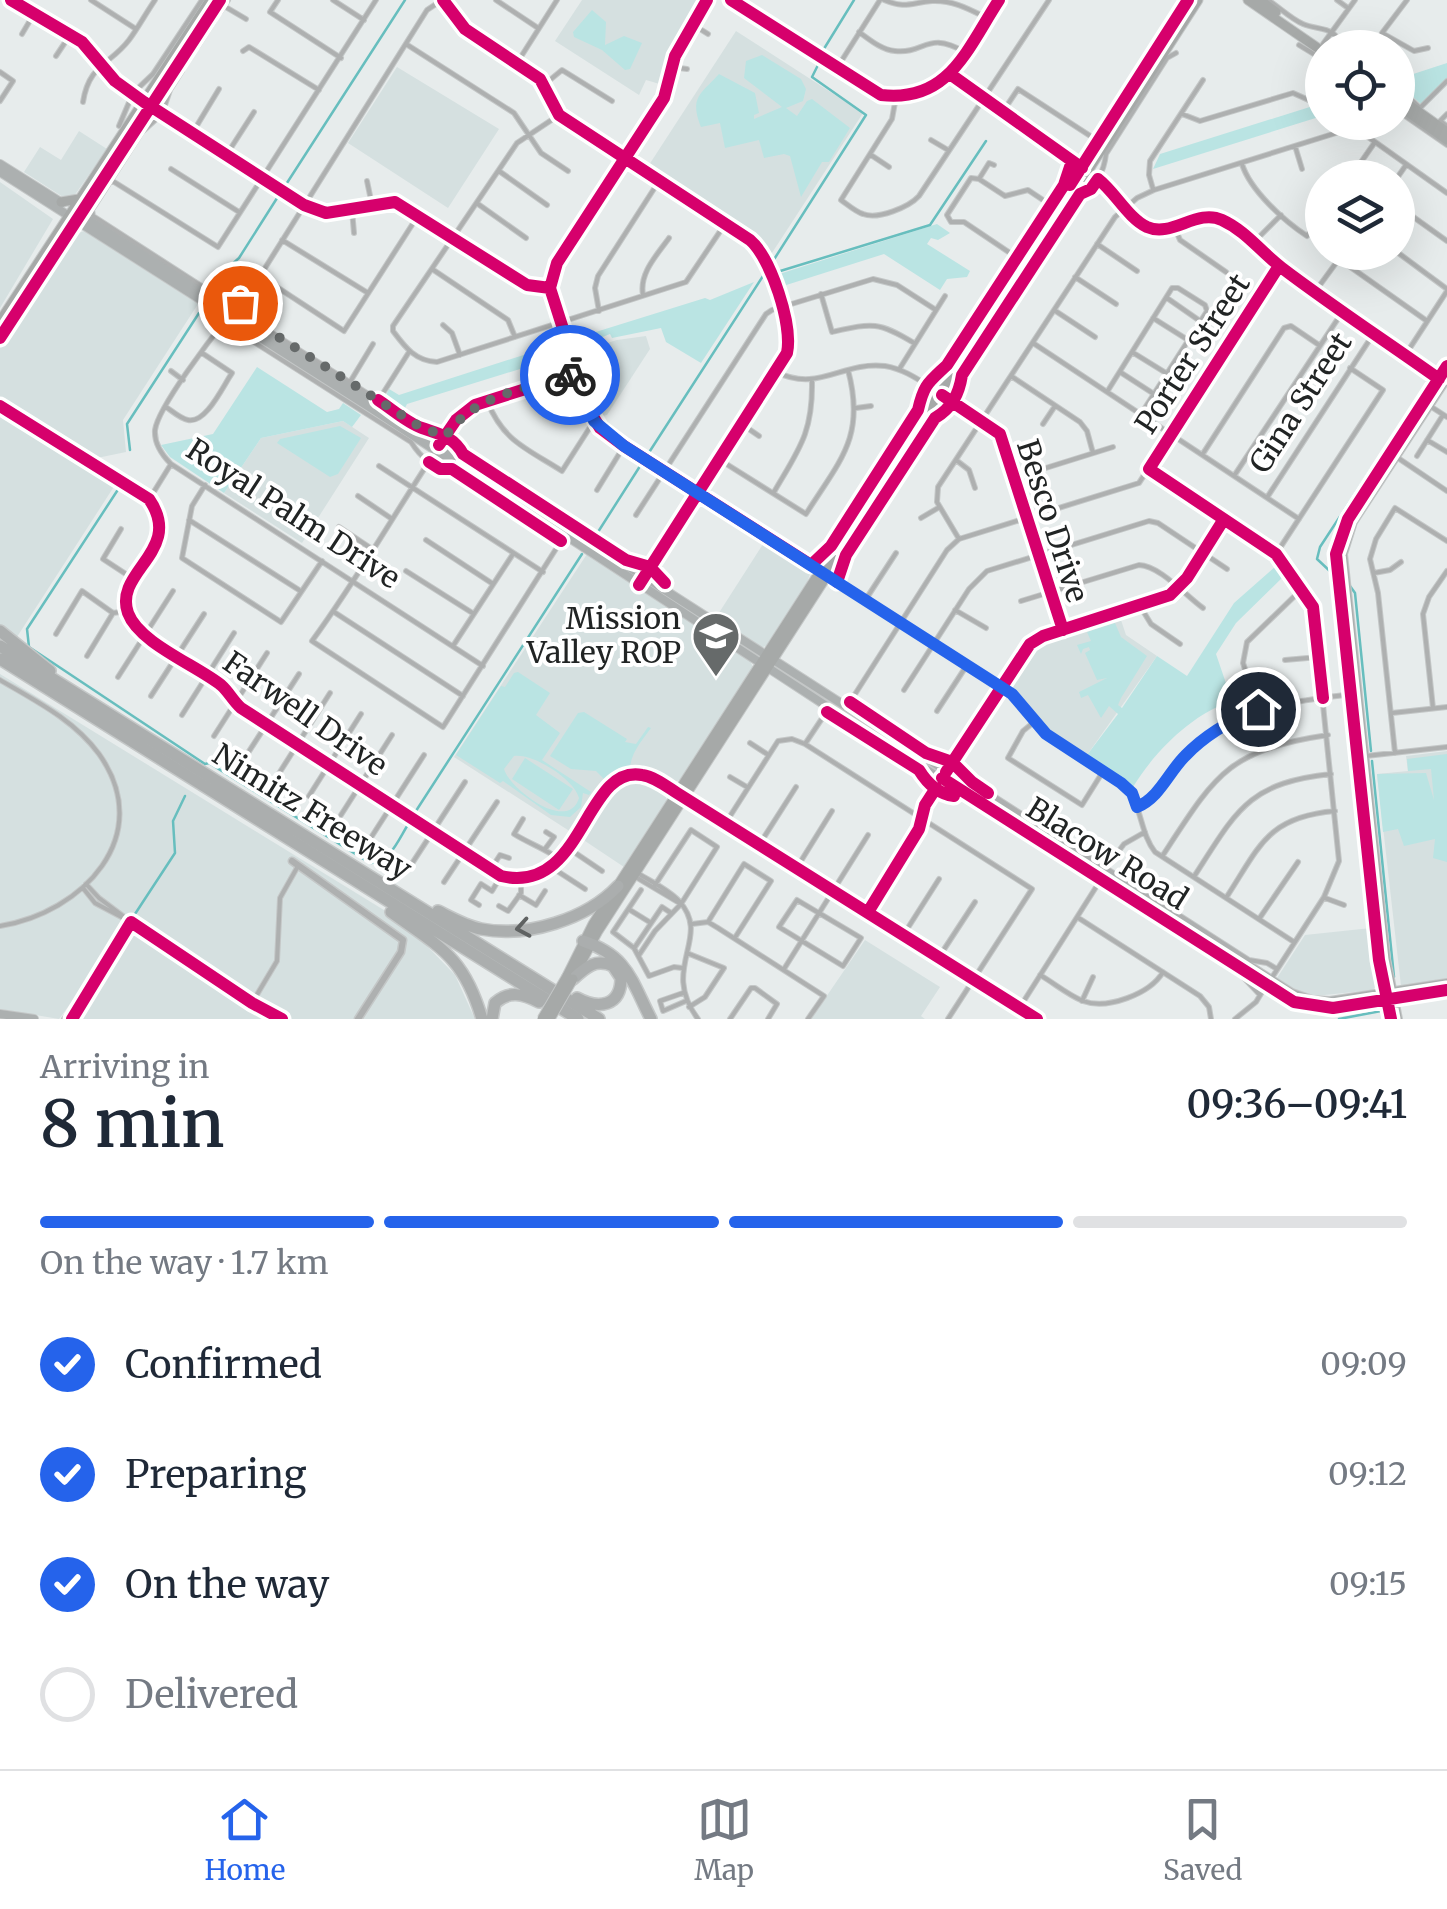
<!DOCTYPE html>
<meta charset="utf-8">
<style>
:root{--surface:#fff;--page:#f2f2f3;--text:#1f2937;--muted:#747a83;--line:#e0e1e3;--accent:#2563eb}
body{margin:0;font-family:Merriweather,serif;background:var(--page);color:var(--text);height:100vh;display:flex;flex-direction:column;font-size:38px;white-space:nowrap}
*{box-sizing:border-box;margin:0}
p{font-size:32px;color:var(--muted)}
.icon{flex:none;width:55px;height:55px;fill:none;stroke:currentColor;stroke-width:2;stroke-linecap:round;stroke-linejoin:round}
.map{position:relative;height:1019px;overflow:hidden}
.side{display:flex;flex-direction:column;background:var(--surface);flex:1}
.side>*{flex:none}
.controls{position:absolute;left:1305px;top:30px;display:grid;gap:20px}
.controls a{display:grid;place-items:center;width:110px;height:110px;border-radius:50%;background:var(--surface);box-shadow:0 10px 40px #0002;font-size:50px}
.pin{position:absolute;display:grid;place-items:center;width:85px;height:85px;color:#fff;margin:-42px;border:5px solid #fff;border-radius:50%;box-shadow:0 2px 10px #0007}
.courier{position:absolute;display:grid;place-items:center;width:100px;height:100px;margin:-50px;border:8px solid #2563eb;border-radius:50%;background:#fff;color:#222;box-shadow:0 2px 12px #0007}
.head em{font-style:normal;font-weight:600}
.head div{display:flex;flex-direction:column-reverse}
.head{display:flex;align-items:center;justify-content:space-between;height:170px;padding:0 40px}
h1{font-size:65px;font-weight:600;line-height:75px}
.bar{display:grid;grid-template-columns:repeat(4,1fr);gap:15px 10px;align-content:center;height:120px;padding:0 40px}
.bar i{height:12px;border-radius:8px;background:var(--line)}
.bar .active{background:var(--accent)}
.bar p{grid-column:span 4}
ol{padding:0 40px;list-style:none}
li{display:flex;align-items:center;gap:30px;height:110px}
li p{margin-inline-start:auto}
li .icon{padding:10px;border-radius:50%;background:var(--accent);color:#fff;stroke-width:4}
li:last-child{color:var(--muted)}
li i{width:55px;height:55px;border:5px solid var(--line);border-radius:50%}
.dock{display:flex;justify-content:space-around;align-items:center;height:140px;border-top:2px solid var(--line);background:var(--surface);font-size:28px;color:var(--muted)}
.dock a{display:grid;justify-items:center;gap:5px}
.dock .active{color:var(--accent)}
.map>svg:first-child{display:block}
</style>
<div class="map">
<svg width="1447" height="1019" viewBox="0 0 1447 1019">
<rect width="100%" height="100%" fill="#e7ecec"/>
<path fill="#d5e0e0" d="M582 0H701L670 54 663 85 646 80 639 95 555 41Z
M736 31 863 113 770 256 756 238 647 168Z
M397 67 499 129 448 208 348 143Z
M79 131 107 149 74 196 63 197 24 172 40 147 61 160Z
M0 182 53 219 0 308Z
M84 231 198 304 123 420 126 452 97 458 89 468 115 485 15 640 0 625V344L71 236Z
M646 336 650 349 607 415 598 417 574 353 617 340Z
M343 421 369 438 302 543 224 493 261 438Z
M765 541 811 571 804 591 768 645 761 648 715 619Z
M587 554 750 661 753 667 680 780 674 782 643 768 618 772 605 780 571 832 454 757Z
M1120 617 1126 635 1157 656 1087 755 1047 730 1023 698 1007 685 1037 645Z
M0 674 405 923 455 975 475 1019H79L89 1004 76 996 59 1019 0 1009Z
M1447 751V978L1401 986 1377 774 1408 771 1406 756Z
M632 780 650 784 664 792 667 800 624 867 582 839 613 791Z
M1371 928 1378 983 1373 990 1315 996 1294 989 1277 978 1305 935Z
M865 940 940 987 921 1016 925 1019H811Z"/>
<path fill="#bae4e3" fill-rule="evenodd" d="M592 10 606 22 605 45 624 36 642 43 630 69 625 70 602 50 574 37 573 32Z
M762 55 801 79 806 89 803 101 786 108 797 116 807 101 812 99 850 128 829 162H822L801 197 790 156 784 154 764 158 759 140 725 148 720 123 701 127C689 97 701 94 719 74L755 93 759 113 754 115V119L782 107 744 78 746 61Z
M1447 63V79L1421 104 1398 84V79Z
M1313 106 1322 111V116L1153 169 1160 154Z
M937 224 950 233 938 240 931 238 927 244 970 271 967 277 947 279 940 290 884 254 780 287 776 275Z
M754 282 701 363 666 342 661 328 612 338 610 334 573 349 570 340 705 298 710 300Z
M561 343 565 355 407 404 403 412 384 399 389 389 399 395Z
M257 367 327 412 339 409 343 403 361 415 352 427 343 421 261 438 224 493 170 457 161 445 213 434Z
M340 426 361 438 338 474 330 477 277 443 280 439Z
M1277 565 1285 575 1236 623 1216 654 1232 701C1192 714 1155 751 1133 787L1087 755 1118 714 1109 706 1101 718 1088 695 1081 698 1079 692 1107 678 1097 680 1085 653 1090 650 1089 647 1083 649 1081 654 1077 645 1091 641 1087 632 1115 623 1121 637 1147 656 1121 698 1118 705 1122 708 1157 656 1187 676 1234 603Z
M518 672 550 693 536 715 560 733 542 760 591 792 589 795 583 793 581 807 570 817 551 815 503 781 500 783 456 755 501 686 505 687 514 673ZM514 756C533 753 574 779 579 798 568 834 509 788 504 769Z
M584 712 627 739 625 742 636 744 648 727 651 728C644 738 631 752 630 768L605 780 596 771 571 769 550 756 578 713Z
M1447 754V862L1433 858 1435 839 1404 846 1398 829 1383 832 1377 774 1426 773 1434 800 1431 769 1408 771 1407 759Z
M525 758 573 789 559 810 512 779Z"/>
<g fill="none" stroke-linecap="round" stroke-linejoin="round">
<path stroke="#67bebe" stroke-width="2.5" d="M822 52 854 0
M285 186 405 0
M773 261 866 115 812 77 819 63
M777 272 930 225 986 141
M213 288 221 274 239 258 279 195
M130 450 127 424 199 313
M648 454 765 273
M119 488 27 629 29 647 205 764 209 763 370 863C390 864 399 838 409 823
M598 532 642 463
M1332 573 1317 559 1320 547 1371 469
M1350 586 1355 593 1371 751
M1372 761 1394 977
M414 814 582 554
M135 914 175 853 173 821 185 796
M1339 1019 1381 1011"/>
<g stroke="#c4c7c7" stroke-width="6">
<path id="minor" d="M11 0 82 42 115 81 141 99
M91 0 136 29
M278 0 270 12 341 58
M333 0 364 20
M443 0 465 29 540 79 559 115 750 240C771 258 793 325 787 353L639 585
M496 0 538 28
M707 0 675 56 664 98 557 263 550 288 589 410 600 428 624 446 818 570
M731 0 881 95C949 103 967 49 999 0
M884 0C906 9 910 3 932 1 953 0 969 9 987 18
M1268 0C1279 7 1291 19 1303 24 1319 31 1336 25 1342 48
M1337 0 1348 8
M1407 0 1382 33 1414 51 1428 48
M224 6 246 19
M220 12 228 0
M692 24 708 34
M859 32C870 40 882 50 895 51 926 54 927 30 965 52
M22 34 35 12
M193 42 198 46 214 21 211 19
M406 44 514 113 541 153 568 171
M1323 44 1355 0
M1299 45 1322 59
M243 51 249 47 319 90
M56 56 70 35
M517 63 557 0
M672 67 687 69
M837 68 880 0
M182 71 170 90 162 114 142 132 92 210 93 216 217 296C235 300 246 304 255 322L422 428C440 430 455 439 463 454L626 560 650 567 665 583
M0 72 13 81 0 101
M950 74 1078 166
M545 84 562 70 612 101
M1398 87 1420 108 1447 81
M896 97 892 119 841 200C848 205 856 212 863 214 878 220 909 207 919 196L1049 0
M83 102C89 64 110 65 129 40 138 28 146 13 155 0
M152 108 304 205 326 213 395 202 527 285 550 288
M1398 111 1447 145
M1002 113 1018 89 1095 139
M1182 114 1200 121 1293 93 1322 106
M1447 114 1440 121 1447 126
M559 115 517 143 393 326V331C405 347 415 361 437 362L686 282 725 224
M1347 122 1447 193
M119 126 133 93 153 74 202 0
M193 132 219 89
M931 140 948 150
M1295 146 1302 169
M227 154 254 112
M871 155 889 167
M1242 164C1250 190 1284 221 1307 236L1322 216
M994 165 989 163 979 179 971 178 947 215 951 222H964L1016 257
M171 169 239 212
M499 171 547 205
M1090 174C1110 187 1133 225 1154 229 1181 233 1201 207 1228 223 1248 235 1262 253 1281 267 1331 306 1386 342 1439 379
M1350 178 1375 142
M1397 178 1406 165
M979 179 1005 196 1028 190 1049 204
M111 180 218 247 376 0
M367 181 372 205
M1153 189 1149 175 1150 161 1203 80
M478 204 526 238
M1398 206 1447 241
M352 210 354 233
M1174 226 1180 240 1226 272
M282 240 368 293
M1256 240 1281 215
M1097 244 1137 271
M1397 252 1447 289
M1339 259 1427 321
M432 269 508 320 515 337
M260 276 344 331 419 214
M1075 277 1116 304
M1317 289 1344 252
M821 294 832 332C872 323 878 321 914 343
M643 295C639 273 657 255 669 238
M1167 298 1200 321
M235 310 260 276 427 10 442 0
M1054 310 1095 337
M599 311 595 288 598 276 659 181
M207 317 219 329 243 335 411 442C421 458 433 468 452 469L561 541 443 727 312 641C356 581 393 516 434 454
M228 317C212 337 158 407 155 430 154 444 162 455 171 464L483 666
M1153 318 1188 340
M443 325 452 333 460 355
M1033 343 1299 519
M1132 352 1166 373
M1406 354 1447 291
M900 368 945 296
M171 371 183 380
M776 372C819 393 842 361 885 366 904 369 919 380 935 390
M1120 372 1154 394
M1011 376 1080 422 1087 431 1093 453
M350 382 373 344
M539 385 547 413
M1107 392 1172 288H1178L1205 305 1207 311 1141 414
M943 395 1000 434 1063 630
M380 398 409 352
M487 401C504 442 526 448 562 471L594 421
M1430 406 1447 417
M166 407C172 411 181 419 188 420 206 424 223 386 232 373L202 353
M856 408 871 406
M1043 424 1055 406
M743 425 759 436
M1427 440 1447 452
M439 446 456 420 475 405 576 373
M1204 452 1284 328 1291 326 1319 345
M1417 456 1443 415
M1398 458 1447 491
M720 460 806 514C840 460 866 437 848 370
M956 460 969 470 975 488
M379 466 543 572
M1149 469 1276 554 1308 596 1313 607 1339 861 1324 897 1271 979
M1234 476 1343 311
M1017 477 1113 447
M116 478C175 515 169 523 135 580 130 588 125 599 127 609 133 640 198 666 221 685 229 692 234 701 241 708L501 876C536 884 551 868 572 844
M205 485 192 506 182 558 281 622 322 561
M597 490 624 446
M774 492C799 449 813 433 812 381
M358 496 392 519
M1268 496 1374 333
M150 498 171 464
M636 515 766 314 772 310 873 279 897 285 936 310
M921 518 938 508
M189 520 299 590
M339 527 372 549
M121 529 103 559 135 580
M959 539 937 502 938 487 1115 217 1137 198 1154 190 1336 133 1346 122
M426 540 493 584
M1276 554 1383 390 1350 368
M811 564 831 546 918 410C924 384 928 383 947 365L1064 185 1072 161
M406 571 474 614
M1374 573 1390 570 1401 562
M830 577 1012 694 1045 734 1126 787C1142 806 1140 833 1155 852L1294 942
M838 581 846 555 935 418C952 408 959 394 962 375L1080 194C1097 185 1104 172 1106 154L1167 58 1176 53
M866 599 896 553
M1021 601 1139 565C1160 566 1184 594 1203 608
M1140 606 1151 624 1180 644
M955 610 986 628
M334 612 463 696
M56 634 82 591 113 613 127 611
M453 646 513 554
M87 656 113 613
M1285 660 1319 657
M118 677 173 591
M0 680C36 701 74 720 99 754 157 836 82 913 0 926
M904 690 969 589 987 571 1149 521 1158 523 1227 569
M151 696 204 614
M1433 708 1423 614 1429 597 1447 571
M1258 709 1243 663 1247 642 1303 588
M937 711 967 665
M1392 713 1447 707
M182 715 234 633
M1034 722 1023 731 1008 758 1082 805 1102 773
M214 736 267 653
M750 743 767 754
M805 744 825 714 830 713 919 770C929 787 943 795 962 797L1242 976 1260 995
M1395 753 1378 593 1370 559 1376 539 1395 508 1447 541
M246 756 299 674
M1366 756 1447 747
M278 775 330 693
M730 777 747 787
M309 796 361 714
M685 798 1037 1019
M1137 807C1160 798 1168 773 1185 756 1231 708 1289 702 1352 694
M341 815 392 735
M523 819 514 834C530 844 544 848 559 859
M725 824 778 741 792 739 805 744 1032 889 948 1019
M372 836 424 755
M759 845 796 787
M568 848 602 871
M545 849 554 837 546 832
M1163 855C1216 774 1228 750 1328 735
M411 865 465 782
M551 867 585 889
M1106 868 1124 844 1145 832
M491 869 500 855 509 858
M796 869 832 811
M639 874C652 882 669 890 679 901 713 938 659 967 698 1019
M1195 875C1237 810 1248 783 1331 774
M634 876 681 904
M444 882 497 802
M86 884 99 898 131 922
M83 888 95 903 131 922
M641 890 613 932 634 948 649 976 674 967 682 968
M519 895 536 905 545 891
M1226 898C1260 846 1267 817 1335 811
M1325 898 1344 905
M797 900 861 938 843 966 779 927Z
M479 905 471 900 481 884 492 891 501 876
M499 906 508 911 521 893V879
M630 910 651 923
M868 912 919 829 928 799 1023 651C1061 614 1137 622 1175 591 1196 574 1210 542 1224 519
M1077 917 1200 996 1209 1007 1211 1019
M1259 919 1298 862
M708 922 744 864 771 881 736 936
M692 924 708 922 718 928 824 996 808 1019
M904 934 939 879
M635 947 662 907 671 913
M687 953 724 968 705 997 689 1007
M639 955 655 931 681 904 717 847 691 830 655 885
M939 957 975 902
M784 969 868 835
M1277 969 1267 963 1249 960 972 782 952 762 926 753 850 702 947 550 959 539 1139 483 1279 266
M1040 975C1054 983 1068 995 1083 1001 1107 1010 1150 994 1163 972
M683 993 660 1001 663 1011 686 1001
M1082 1001 1093 977
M252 1003 277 961 280 898 298 866
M1020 1007 1098 884
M64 1019 84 992
M72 1019 131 922
M730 1019 751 988H755L777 1004 768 1019
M1235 1019 1256 1002 1265 987"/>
</g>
<g stroke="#c4c7c7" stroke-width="9">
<path id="tertiary" d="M0 406 116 478
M572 844 611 785C635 766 654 779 677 793
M292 861 403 940 401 952 358 1019
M131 922 252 1003 282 1019"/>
</g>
<g stroke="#c4c7c7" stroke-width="10">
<path id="secondary" d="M0 164 62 203
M0 172 372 409 828 707 1287 999C1331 1019 1400 998 1447 990
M78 213 1292 993 1312 1000 1330 1001 1447 983
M0 1014 34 1019
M1391 1019 1379 960 1336 554 1348 519 1447 366
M1398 1019 1386 959 1343 554 1353 522 1447 378"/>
</g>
<g stroke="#c4c7c7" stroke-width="11">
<path id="primary" d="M1248 0 1322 51
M1260 0 1276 12
M1398 97 1447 132
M1398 105 1447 140
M61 202 79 199
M0 321 210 0
M0 338 220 0
M567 976 593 924 1188 0
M574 976 598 931 1198 0"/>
</g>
<g stroke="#c4c7c7" stroke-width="14">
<path id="motorway" d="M0 631 50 671
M0 646 599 1019
M0 659 578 1019
M438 911C452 918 466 926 481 929 527 938 587 919 618 886
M391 912C441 948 464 957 482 1019
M583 941C628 956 631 980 651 1019
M573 979C586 967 596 958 613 966L621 978C621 1006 599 1010 577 998
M492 1019 495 1003C509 990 523 994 539 1002"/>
</g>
<use href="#minor" stroke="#aeb0b0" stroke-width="4"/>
<use href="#tertiary" stroke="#aeb0b0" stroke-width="6"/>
<use href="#secondary" stroke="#acb0b0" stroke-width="8"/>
<use href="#primary" stroke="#a6a9a8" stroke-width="9"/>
<use href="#motorway" stroke="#abaeae" stroke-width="11"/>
<g stroke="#c4c7c7" stroke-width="11" stroke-linecap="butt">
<path id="primary-bridge" d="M542 1019 567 976
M550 1019 573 979"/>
</g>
<use href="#primary-bridge" stroke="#a6a9a8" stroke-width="9"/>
<g stroke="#fff" stroke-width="19">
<path id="cycleway" d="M11 0 82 42 115 81 144 102 304 205 326 213 395 202 527 285 550 288
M443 0 465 29 540 79 559 115 750 240C771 258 793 325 787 353L639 585
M707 0 675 56 664 98 557 263 550 288 589 410 600 428 624 446 811 565 831 546 918 410C924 384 928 383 947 365L1064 185 1072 161
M731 0 881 95C949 103 967 49 999 0
M950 74 1082 168
M1070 185 1188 0
M1279 266 1149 469 1276 554 1313 607 1323 698
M0 338 220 0
M942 395 1000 434 1063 630
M378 400C392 409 407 423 422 428 439 434 453 436 463 454L626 560 650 567 665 583
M0 406 149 499C185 551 113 571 128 613 139 643 196 665 221 685 229 692 233 701 241 708L501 876C584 896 584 764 642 775 655 777 666 786 677 793L1037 1019
M439 445 456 420 475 405 576 373
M429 462 440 469H452L561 541
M837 582 846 555 935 418C952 408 959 394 962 375L1080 194 1091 189 1098 179C1115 192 1128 218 1147 227 1172 238 1197 208 1222 220 1246 231 1261 252 1282 268 1332 306 1387 342 1439 379
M850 702 926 753 952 762 972 782 988 793
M827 712 919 770C927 783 939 794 954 796
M946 772 1030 644 1043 636 1170 595 1187 578 1224 519
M942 778 1294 1002 1333 1008 1447 990
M868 912 919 829 925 805 936 788
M72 1019 131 922 252 1003 282 1019
M1391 1019 1379 960 1336 554 1348 519 1447 366"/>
</g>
<use href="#cycleway" stroke="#d6006c" stroke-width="12"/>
</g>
<defs><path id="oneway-chevron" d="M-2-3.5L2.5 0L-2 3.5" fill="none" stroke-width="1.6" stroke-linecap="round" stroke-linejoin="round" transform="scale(2.5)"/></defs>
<use stroke="#5f6262" href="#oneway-chevron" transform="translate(523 928) rotate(170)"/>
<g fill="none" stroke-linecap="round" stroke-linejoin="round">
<path stroke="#666a6a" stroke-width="10" stroke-dasharray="0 18" d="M240 303 249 310 255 322 422 428 446 436C473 395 525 389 570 375"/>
<path stroke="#2563eb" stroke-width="12" d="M570 375 576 373 594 421 624 446 1012 694 1046 734 1121 783 1132 793 1137 807C1160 797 1168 773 1185 756 1205 735 1231 720 1258 709"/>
</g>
<defs>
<g id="university-pin" transform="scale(2.5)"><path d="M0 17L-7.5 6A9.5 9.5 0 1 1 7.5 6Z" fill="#666a6a" stroke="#fff"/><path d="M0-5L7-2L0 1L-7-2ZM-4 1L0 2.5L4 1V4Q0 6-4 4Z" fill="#fff"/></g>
</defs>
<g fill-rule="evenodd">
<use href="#university-pin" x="716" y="636"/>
</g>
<g text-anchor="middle" stroke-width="8" stroke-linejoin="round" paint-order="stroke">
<g font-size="30" fill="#212424" stroke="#fff">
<text transform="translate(1193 354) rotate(-57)" y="10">Porter Street</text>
<text transform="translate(1301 403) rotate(-57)" y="10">Gina Street</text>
<text transform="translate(293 514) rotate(33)" y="10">Royal Palm Drive</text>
<text transform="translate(1052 521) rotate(72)" y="10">Besco Drive</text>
<text transform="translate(305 714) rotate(35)" y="10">Farwell Drive</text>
<text transform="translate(312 812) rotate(32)" y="10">Nimitz Freeway</text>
<text transform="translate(1107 854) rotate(32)" y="10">Blacow Road</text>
</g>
<g font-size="30" fill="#212424" stroke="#fff" text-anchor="end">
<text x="681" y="629">Mission<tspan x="681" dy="34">Valley ROP</tspan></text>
</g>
</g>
</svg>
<div class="controls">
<a><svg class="icon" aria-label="locate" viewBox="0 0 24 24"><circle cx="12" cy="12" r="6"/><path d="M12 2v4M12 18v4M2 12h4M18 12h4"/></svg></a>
<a><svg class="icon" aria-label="layers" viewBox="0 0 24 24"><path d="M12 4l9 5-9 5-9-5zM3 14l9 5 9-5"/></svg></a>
</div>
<div class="pin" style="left:240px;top:303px;background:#ea580c"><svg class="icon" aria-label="bag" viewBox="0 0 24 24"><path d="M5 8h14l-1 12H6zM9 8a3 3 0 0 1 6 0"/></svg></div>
<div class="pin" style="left:1258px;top:709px;background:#1f2937"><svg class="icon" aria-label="home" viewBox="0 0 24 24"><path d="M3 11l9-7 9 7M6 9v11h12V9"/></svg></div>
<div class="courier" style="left:570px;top:375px"><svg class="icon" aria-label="bike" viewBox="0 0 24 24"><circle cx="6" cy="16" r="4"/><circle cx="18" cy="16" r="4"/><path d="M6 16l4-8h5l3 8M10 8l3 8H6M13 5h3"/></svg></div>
</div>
<section class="side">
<div class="head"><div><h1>8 min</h1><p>Arriving in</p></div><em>09:36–09:41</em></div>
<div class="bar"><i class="active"></i><i class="active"></i><i class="active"></i><i></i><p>On the way · 1.7 km</p></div>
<ol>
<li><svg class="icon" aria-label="check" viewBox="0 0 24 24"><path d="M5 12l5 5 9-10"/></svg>Confirmed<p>09:09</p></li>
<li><svg class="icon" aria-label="check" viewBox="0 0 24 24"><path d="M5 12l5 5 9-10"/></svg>Preparing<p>09:12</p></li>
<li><svg class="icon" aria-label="check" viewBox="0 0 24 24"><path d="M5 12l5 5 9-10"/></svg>On the way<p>09:15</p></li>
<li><i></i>Delivered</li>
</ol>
</section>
<nav class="dock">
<a class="active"><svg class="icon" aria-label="home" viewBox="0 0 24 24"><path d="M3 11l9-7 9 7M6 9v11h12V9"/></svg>Home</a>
<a><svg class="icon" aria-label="map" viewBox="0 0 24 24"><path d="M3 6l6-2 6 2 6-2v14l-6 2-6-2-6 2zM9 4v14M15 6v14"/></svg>Map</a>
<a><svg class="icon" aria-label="saved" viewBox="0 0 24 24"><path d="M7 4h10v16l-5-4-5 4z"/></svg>Saved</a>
</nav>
